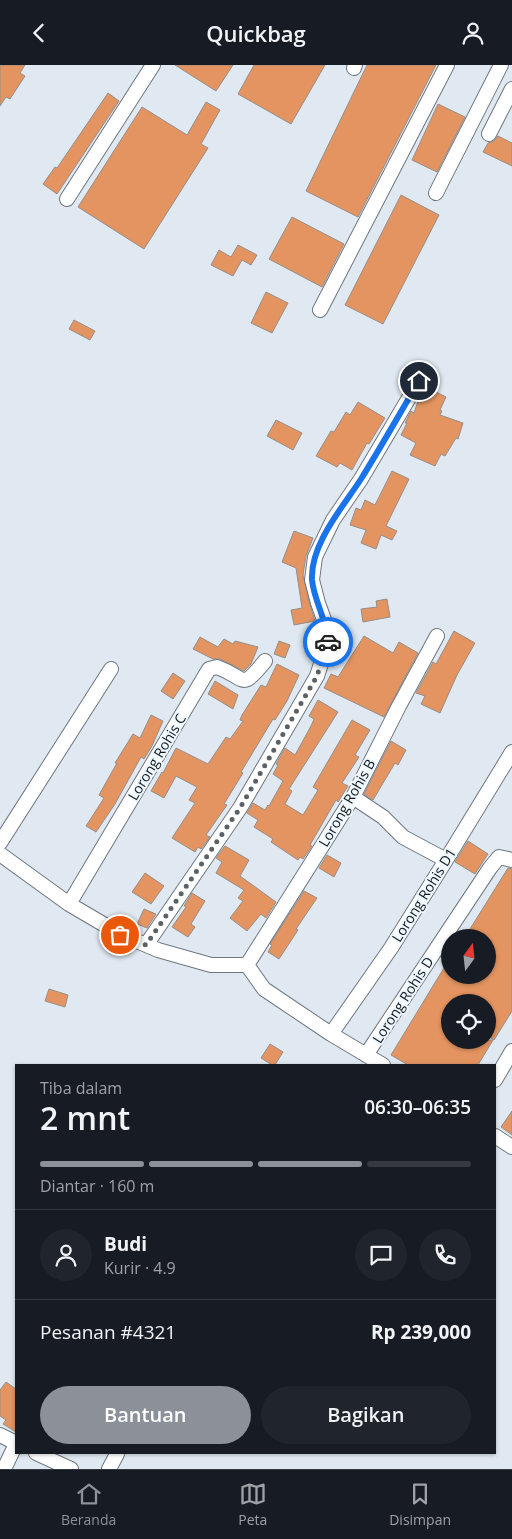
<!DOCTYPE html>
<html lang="id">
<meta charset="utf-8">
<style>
:root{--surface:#171b24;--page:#20242c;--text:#f1f3f6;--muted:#9ea1a6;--line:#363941;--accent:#8c9099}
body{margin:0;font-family:"Open Sans",sans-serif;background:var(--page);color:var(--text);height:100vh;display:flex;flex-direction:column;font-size:19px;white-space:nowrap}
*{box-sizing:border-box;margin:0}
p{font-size:16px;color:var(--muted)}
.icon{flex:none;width:28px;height:28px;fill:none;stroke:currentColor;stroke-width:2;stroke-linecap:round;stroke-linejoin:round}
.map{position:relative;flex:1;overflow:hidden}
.side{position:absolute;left:15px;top:999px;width:481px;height:390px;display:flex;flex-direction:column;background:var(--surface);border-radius:0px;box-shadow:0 1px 4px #0004}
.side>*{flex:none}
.needle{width:32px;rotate:15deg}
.controls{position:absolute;left:441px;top:864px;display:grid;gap:10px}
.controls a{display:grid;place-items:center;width:55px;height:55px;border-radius:50%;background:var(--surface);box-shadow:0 1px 4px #0004;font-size:25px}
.pin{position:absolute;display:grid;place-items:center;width:42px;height:42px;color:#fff;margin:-21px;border:2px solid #fff;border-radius:50%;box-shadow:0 1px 5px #0007}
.courier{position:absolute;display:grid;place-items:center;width:50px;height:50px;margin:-25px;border:4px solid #1a73e8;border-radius:50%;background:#fff;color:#222;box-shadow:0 1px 6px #0007}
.summary em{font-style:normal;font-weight:600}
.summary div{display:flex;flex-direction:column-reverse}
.summary{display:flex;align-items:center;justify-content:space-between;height:85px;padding:0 25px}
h1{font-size:32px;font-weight:600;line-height:38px}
.bar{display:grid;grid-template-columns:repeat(4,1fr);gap:8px 5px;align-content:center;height:60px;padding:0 25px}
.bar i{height:6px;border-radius:4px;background:var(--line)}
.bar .current{background:var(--accent)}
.bar p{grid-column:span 4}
.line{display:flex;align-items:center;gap:12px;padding:0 25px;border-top:1px solid var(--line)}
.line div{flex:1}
.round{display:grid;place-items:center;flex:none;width:52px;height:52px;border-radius:26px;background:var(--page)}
.cta{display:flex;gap:10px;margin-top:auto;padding:10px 25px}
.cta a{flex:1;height:58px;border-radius:30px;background:var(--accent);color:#fff;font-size:20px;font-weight:600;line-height:58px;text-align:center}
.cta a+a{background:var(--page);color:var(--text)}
header{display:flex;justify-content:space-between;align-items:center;height:65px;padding:0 25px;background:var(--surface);font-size:22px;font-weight:600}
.tab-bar{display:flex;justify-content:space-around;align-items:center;height:70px;border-top:1px solid var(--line);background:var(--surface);font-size:14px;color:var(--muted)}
.tab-bar a{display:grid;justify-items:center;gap:2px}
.tab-bar .current{color:var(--accent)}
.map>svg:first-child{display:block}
</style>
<header><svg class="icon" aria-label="back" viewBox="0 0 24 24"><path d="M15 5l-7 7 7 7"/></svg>Quickbag<svg class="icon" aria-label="person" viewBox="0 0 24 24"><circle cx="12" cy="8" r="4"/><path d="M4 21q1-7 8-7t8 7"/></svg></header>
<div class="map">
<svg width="512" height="1404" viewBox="0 0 512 1404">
<rect width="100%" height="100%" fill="#e0e9f1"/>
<path fill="#e39460" stroke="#988e88" d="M0 0H25L20 8 25 11 10 34 6 32 0 41Z
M175 0H233L216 26Z
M254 0H325L291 59 238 29Z
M367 0H436L358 152 306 126Z
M108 28 119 36 57 129 43 119 55 102 57 103Z
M206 37 220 45 201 79 208 83 144 184 78 142 142 42 187 70Z
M438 39 465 52 437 107 412 95Z
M498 71 512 78V101L483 87 488 78 494 76Z
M401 130 439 150 383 259 345 240Z
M292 152 344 179 322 222 269 194Z
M238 180 257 190 251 200 242 195 233 211 211 200 219 185 231 192Z
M266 227 288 238 272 268 251 258Z
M74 255 95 266 90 275 69 264Z
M428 323 446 332 440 345 442 346 440 350 463 358 458 374 456 373 445 391 441 389 435 401 410 390 416 378 401 370 407 358H405L411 346 414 348 418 336 421 338Z
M358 337 385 353 369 379 367 378 352 405 340 398 337 402 316 391 331 366 334 367 346 347 350 350Z
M276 355 302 368 293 385 267 371Z
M392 406 409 414 386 461 397 466 392 475 381 470 376 484 361 478 366 465 350 460 356 443 361 445 365 435 375 440Z
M294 466 313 473 306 491 303 510 310 540 315 556 294 560 291 545 302 543 296 503 282 497Z
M387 534 390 552 363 557 361 544 377 542 376 536Z
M454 566 475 578 457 610 440 648 421 639 425 631 416 628 433 597 436 599Z
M364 571 393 588 399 577 418 588 384 652 324 623 331 609 338 612Z
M200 572 218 582 224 574 233 579 235 576 258 582 251 599 244 606 220 594H213L193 584Z
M279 576 290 580 285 593 274 589Z
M277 599 299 610 287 636 275 655 273 654 241 707 243 708 224 739 227 740 206 770 210 772 201 784 198 782 195 787 172 773 195 738 189 735 197 722 176 711 164 733 151 726 162 707 163 708 176 683 208 699 226 672 230 674 243 656 240 655 242 650 261 620 266 622Z
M173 608 185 616 173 634 161 626Z
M215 616 238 630 233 644 208 629Z
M318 635 338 647 289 724 292 726 285 739 303 750 318 725 313 722 352 655 370 665 355 690 359 692 342 718 348 721 338 737 336 735 310 780 312 781 303 794 300 792 298 795 271 777 273 774 254 762 258 755 247 748 253 738 265 745 268 740 269 741 283 716 273 709 278 700 276 699 285 683 295 690 311 661 314 654 309 651Z
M151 650 163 656 152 681 144 694 141 692 115 739 96 767 86 761 104 733 99 730 117 698H115L133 669 140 673Z
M391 676 406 685 398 700 395 698 373 735 364 729Z
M468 776 488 789 475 809 455 797Z
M225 781 249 795 240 811 276 837 266 853 261 849 247 866 230 853 243 836 238 833 244 825 216 808 222 797 216 793Z
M327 790 341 798 334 812 319 803Z
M508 803 512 804V946L494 975 488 971V938H450V975H493L478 1000H408L391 990 450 893V910H488V872H465Z
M145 808 164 821 151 839 132 827Z
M304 826 317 833 296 864 298 865 279 894 268 887 272 880 270 879Z
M192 828 205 836 191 859 195 862 188 872 172 862 186 842 184 841Z
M144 844 156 849 147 863 137 859Z
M49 924 68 930 65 942 45 936Z
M270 979 283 987 275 1000H272L261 993Z
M512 1046V1070L501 1062Z
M6 1317 16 1324V1367L3 1359 6 1355 0 1351V1325Z"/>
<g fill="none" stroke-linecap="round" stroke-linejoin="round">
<g stroke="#6e777e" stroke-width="16">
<path id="minor" d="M354 3 355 0
M489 69 512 24
M436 128 501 0
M67 134 153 0
M320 245 447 0
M353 732 383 752 403 772 446 795
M0 778 111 604
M0 789 69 839 120 869 158 885 211 900H247L264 924 331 969 383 1000
M69 839 209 604 217 602C247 613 240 627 265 596
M146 880 240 743 317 611 328 577 327 563 318 538 312 515 315 492 333 455 361 414 419 316
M247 900 353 732 399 641 437 571
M331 969 391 883 446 795 512 687
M366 990 490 803 499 792 512 795
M495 1015 512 986
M495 1071 512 1082
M0 1370 16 1378
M36 1388 71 1404
M4 1404 16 1379
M109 1404 117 1389"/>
</g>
<use href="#minor" stroke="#fff" stroke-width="14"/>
</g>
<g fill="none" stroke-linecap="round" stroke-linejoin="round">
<path stroke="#5b6165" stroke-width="5" stroke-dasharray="0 9" d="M120 870 146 880 240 743 317 611 328 577"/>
<path stroke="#1a73e8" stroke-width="6" d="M328 577C327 555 314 536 312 515 310 479 343 442 361 414 381 382 400 348 419 316"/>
</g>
<g text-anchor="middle" stroke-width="4" stroke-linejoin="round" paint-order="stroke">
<g font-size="14" fill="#14181a" stroke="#edf7ff">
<text transform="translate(157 692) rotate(-59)" y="5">Lorong Rohis C</text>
<text transform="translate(347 738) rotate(-60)" y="5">Lorong Rohis B</text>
<text transform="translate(424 830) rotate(-58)" y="5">Lorong Rohis D1</text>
<text transform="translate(403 935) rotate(-57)" y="5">Lorong Rohis D</text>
</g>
</g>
</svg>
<div class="controls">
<a><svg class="needle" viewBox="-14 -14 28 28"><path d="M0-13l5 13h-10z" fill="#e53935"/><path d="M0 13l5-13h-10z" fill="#9ea1a6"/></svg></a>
<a><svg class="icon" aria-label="locate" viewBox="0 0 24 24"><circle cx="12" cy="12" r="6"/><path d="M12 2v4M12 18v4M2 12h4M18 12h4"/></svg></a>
</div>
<div class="pin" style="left:120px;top:870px;background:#ea580c"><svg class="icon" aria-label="bag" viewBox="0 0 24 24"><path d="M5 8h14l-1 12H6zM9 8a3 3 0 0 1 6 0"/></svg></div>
<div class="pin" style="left:419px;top:316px;background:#1f2937"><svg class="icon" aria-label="home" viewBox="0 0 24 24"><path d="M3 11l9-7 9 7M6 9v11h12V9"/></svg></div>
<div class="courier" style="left:328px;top:577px"><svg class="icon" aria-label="car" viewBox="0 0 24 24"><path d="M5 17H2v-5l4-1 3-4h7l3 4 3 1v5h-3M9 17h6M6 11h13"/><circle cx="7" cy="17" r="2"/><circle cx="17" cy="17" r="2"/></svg></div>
<section class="side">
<div class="summary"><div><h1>2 mnt</h1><p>Tiba dalam</p></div><em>06:30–06:35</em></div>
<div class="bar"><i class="current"></i><i class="current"></i><i class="current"></i><i></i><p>Diantar · 160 m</p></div>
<div class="line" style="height:90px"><a class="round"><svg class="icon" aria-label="person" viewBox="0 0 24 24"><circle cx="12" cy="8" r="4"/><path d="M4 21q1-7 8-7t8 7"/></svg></a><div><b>Budi</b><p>Kurir · 4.9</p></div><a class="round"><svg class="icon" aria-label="chat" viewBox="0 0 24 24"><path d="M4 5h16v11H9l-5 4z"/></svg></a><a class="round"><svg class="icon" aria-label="phone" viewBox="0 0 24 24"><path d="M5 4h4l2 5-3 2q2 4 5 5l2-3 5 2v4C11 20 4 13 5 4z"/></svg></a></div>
<div class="line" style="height:65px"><div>Pesanan #4321</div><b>Rp 239,000</b></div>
<div class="cta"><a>Bantuan</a><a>Bagikan</a></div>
</section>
</div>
<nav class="tab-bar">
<a class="current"><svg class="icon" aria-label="home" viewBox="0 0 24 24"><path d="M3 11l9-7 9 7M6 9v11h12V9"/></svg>Beranda</a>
<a><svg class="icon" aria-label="map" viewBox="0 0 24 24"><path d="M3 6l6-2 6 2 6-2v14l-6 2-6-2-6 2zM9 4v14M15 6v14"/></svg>Peta</a>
<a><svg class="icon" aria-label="saved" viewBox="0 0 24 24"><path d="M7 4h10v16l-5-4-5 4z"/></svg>Disimpan</a>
</nav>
